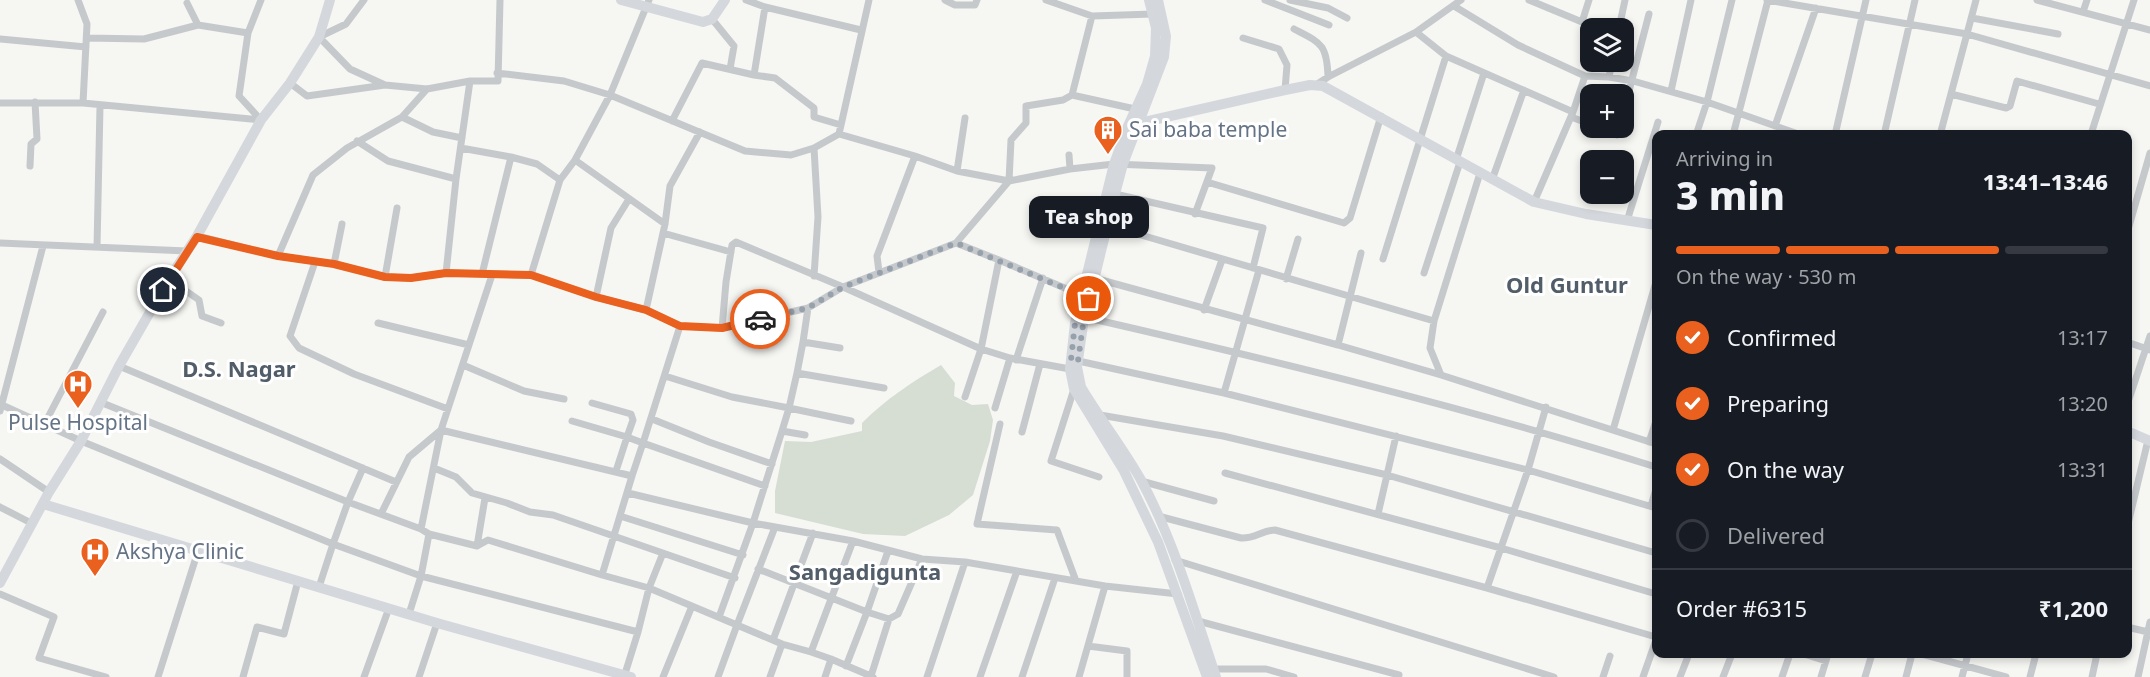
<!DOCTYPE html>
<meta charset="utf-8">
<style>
:root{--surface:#171b24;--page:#20242c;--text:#f1f3f6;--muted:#9ea1a6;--line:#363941;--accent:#ea611f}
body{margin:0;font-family:"Noto Sans",sans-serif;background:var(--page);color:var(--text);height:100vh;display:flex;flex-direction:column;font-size:22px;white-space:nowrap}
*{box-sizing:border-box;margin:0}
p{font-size:20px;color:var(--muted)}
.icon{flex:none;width:33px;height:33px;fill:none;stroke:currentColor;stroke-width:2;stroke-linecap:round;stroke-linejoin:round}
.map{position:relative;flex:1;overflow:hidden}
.details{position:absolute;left:1652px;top:130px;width:480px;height:528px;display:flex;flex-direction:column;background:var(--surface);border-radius:12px;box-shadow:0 3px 9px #0003}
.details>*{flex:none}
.controls{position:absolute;left:1580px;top:18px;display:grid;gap:12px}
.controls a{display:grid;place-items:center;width:54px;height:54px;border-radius:12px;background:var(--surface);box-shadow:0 3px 9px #0003;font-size:30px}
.pin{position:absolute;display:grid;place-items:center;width:51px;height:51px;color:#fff;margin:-26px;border:3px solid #fff;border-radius:50%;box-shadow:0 2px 6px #0007}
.courier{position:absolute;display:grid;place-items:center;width:60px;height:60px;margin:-30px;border:4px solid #ea611f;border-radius:50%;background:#fff;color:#222;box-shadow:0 2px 8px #0007}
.bubble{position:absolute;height:42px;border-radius:12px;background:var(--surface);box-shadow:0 3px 9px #0003;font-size:20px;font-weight:800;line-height:42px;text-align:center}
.overview em{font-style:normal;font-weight:800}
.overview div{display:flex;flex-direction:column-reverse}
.overview{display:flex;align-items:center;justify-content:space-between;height:102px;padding:0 24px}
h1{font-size:39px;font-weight:800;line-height:45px}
.bar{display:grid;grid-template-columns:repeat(4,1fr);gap:9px 6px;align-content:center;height:72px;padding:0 24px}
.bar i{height:8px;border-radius:4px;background:var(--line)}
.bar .selected{background:var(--accent)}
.bar p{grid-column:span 4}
.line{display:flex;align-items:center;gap:15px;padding:0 24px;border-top:2px solid var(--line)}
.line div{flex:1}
ol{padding:0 24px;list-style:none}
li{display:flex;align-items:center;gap:18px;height:66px}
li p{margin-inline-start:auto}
li .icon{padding:6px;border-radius:50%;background:var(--accent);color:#fff;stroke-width:4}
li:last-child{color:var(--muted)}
li i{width:33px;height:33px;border:3px solid var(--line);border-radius:50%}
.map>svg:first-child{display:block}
</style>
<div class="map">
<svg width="2150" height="677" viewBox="0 0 2150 677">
<rect width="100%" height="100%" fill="#f6f6f3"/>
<path fill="#d6ded3" d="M941 365 955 383 954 396 972 405 988 404 993 420 990 441 973 495 949 515 905 536 863 534 775 513V491L785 441 811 442 862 431V423C886 399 912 382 941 365Z"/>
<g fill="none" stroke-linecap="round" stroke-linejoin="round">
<path stroke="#c6c9cc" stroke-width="7" d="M78 0 87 24 83 103
M261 0 248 33 239 96 261 120
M364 0 346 24 319 37 350 69 385 85 427 89 470 81H498L500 0
M746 0 765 7 861 30
M945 0 955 5H975L977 0
M1046 0 1092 16 1153 14
M1265 0 1329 25
M1290 0 1328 8 1347 18
M1529 0 1582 22 1603 28
M1767 0 1967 34 2150 86
M2037 0 2150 30
M187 3 198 25
M1454 6 1518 45 1585 76 1609 77 1633 81 1707 102 1732 0
M2083 12 2087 0
M1972 18 2058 34
M712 19 734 46 730 69
M1582 22 1589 0
M1619 28 1625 0
M1294 29C1321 43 1327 44 1328 77
M1416 32 1446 56 1573 112 1585 76
M87 38 144 39 198 25 248 33
M1243 38 1279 49 1287 65 1285 90
M0 39 86 47
M497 73 564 81 610 95 745 151 791 155 814 148 839 134 869 0
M754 75 775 78 814 108V117L841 125
M1609 77 1612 62
M290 83 307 96 385 85
M1316 85 1328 77 1416 32 1461 0
M1671 91 1691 0
M1951 94 2006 108 2010 106 2017 81 2099 104
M1072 95 1135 109
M0 103H83L261 120
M1623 114 1649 14
M402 117 433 132 462 138
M1571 117 1590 124
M672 121 702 63 754 75 765 7
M1775 126 1816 8
M1598 128 1617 135 1619 128
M2092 131 2134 0
M839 134 915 156 957 171 1009 181 1011 140 1026 123V106L1063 100 1072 95 1092 16
M1696 135 1707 102 1801 135
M1733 135 1768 0
M1835 135 1866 0
M1884 135 1915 0
M1940 135 1976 0
M357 141 388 161 456 179
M461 148 511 157
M1069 155 1070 169
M575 160 665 224
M1456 160 1484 73
M30 166 31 144 37 139 35 102
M957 171 965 118
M1480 173 1434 321 1430 348 1441 375 1656 444
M1492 180 1524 90
M1207 182 1344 223 1350 218 1381 116
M1115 194 1263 228 1253 268
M1534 202 1573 112
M1627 221 1658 122
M1107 225 1434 321
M663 233 731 252
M2127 233 2150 153
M197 236 278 256 334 264 385 277 411 278 446 273 531 275 596 297 646 310 680 326 722 328 808 308 843 287 956 243 1009 181 1070 169 1114 164 1212 168 1195 214
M0 243 187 251
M956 243 999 260 981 349 965 397
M97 247 100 106
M278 256 313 175 347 148 402 117 427 89
M1383 259 1446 56
M999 260 1081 295
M315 262 290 336 299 348 354 374 448 409
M334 264 342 224
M879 272 877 256 915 156
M446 273 456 179 470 81
M1424 273 1460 162
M482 274 511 157 537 164 560 180
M492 275 441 430 632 476 643 443 627 437 616 471
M531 275 560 180 575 160 610 95 649 0
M814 276 818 217 814 148
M385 277 397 208
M1094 278 1338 345 1361 253
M169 279 199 300 202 316 221 323
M1286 279 1298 239
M596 297 611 228 629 199
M808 308 803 342 840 348
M646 310 665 224 670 186 700 132
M1204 310 1222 260
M1084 317C1276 361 1468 408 1656 467
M378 323 469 345
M680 326 643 443 765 486
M722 328 726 282 732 245 736 242 843 287 981 349 1010 358 1070 369
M803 342 797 373 884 388
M2127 342 2150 350
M1338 345 1441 375
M1016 360 1043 278
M1074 360 1224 393 1528 470 1656 508
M463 365 524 391 564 399
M119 366 396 482
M797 373 789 408 851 421
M665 376 732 397 789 408 782 431 805 435
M1074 389 1051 461 1099 477
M1224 393 1259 270
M100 402 348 502 363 468
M2 405 81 441 333 544 319 587
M2127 405 2150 336
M995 408 1010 358
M0 411 43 246
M1100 415 1223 436 1387 475 1656 553
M652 419 709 442 772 464
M572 421 627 437 633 420 631 414 592 403
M45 423 103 312
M1000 424 977 524 1057 530 1076 581
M441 430 421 529 429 534 477 546 488 540 602 575
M1613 430 1656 282
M782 431 753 523 853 541 922 559 965 562 1105 586 1178 594
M1022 432 1040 364
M1649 442 1656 421
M0 459 49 492
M434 468 456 477 472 493 507 503 530 512 553 515 735 578
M1225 473 1501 548 1656 594
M632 476 602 575 649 588 663 553
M1141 481 1214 501
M628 493 753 523 719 617
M1651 506 1656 489
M0 507 33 524
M381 514 409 457 441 430
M1378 514 1396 436
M620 516 743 555
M1158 516 1241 538C1254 539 1263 530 1275 530L1487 588 1656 637
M2127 528 2148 440
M421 529 348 502 333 544 421 576 638 632 649 588 737 625 775 527
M477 546 485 498
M1175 560 1554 677
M758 569 867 612 888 551
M1487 588 1528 470 1546 407
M0 594 54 617 39 658 106 677
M409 614 421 576 429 534
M1198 621 1399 675
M2127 627 2148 632
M773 640 813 533
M782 644 811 652 853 541
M1088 646 1127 651V677
M811 652 831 659 825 677
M1804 654 1826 661
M1922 654 2006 677
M831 659 873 677
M846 666 867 612 889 619 898 614 922 559
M1213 669H1266L1294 677
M871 676 889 619
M158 677 198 551
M243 677 257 627 284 634 298 581
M364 677 389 608
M419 677 437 623
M624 677 638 632
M663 677 692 606
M718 677 737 625 782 644 770 677
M927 677 965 562
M980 677 1017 571
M1022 677 1055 578
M1079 677 1105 586
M1603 677 1610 656
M1643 677 1656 640
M1680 677 1689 654
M1723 677 1732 654
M1782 677 1790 654
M1821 677 1828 654
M1865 677 1872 654
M1906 677 1912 654
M1962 677 1968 654
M2030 677 2036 654
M2092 677 2097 654
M2138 677 2150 622"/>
<path stroke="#d4d8dd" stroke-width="10" d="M621 0 703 22 712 19 725 0
M1131 125 1285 90 1310 85 1323 86 1534 202 1586 214 1656 225
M2127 431 2150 441
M43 504 437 623 631 677
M0 583 49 492 81 441 119 366 169 279 197 236 261 120 290 83 319 37 330 0"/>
<path stroke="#d4d8dd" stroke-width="10" d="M1149 0 1156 28 1155 56 1147 84 1128 126 1114 164 1075 323 1070 369 1074 389 1124 471 1158 542 1207 677
M1158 0 1166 36 1164 57 1123 164 1115 194 1083 325 1077 367 1081 387C1100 419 1123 448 1141 480 1174 541 1194 611 1216 677"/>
</g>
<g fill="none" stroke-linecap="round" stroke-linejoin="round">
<path stroke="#97a1ac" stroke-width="6" stroke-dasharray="0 10.8" d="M760 319 808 308 843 287 956 243 1081 295 1075 323 1071 360 1078 361 1083 325 1089 299"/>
<path stroke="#ea611f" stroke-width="8" d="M163 290 197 237 278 256 334 264 385 277 411 278 446 273 531 275 596 297 646 310 680 326 722 328 760 319"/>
</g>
<defs>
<g id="building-pin" transform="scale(1.5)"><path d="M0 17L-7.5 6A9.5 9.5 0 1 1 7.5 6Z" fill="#ea611f" stroke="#fff"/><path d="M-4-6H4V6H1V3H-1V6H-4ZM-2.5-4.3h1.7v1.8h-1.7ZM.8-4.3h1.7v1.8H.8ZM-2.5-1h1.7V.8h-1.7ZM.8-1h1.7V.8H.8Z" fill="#fff"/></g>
<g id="hospital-pin" transform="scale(1.5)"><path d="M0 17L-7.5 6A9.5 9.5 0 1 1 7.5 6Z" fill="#ea611f" stroke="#fff"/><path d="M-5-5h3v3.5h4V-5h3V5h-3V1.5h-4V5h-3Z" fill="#fff"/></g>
</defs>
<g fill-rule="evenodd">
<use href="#building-pin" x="1108" y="130"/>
<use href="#hospital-pin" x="78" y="384"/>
<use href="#hospital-pin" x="95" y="552"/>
</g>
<g text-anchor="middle" stroke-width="6" stroke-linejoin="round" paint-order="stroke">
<g font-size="21" fill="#647385" stroke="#fff" text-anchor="start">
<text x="1129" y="137">Sai baba temple</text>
<text x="78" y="430" text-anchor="middle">Pulse Hospital</text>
<text x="116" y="559">Akshya Clinic</text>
</g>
<g font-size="22" font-weight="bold" fill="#525d6a" stroke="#fff">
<text x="1567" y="293">Old Guntur</text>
<text x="239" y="377">D.S. Nagar</text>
<text x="865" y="580">Sangadigunta</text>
</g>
</g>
</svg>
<div class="controls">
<a><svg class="icon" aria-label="layers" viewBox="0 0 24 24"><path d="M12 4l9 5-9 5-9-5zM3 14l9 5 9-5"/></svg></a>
<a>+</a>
<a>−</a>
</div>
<div class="pin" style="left:1089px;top:299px;background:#ea580c"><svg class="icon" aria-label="bag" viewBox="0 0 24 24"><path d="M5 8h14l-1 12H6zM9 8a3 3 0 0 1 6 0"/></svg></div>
<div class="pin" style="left:163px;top:290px;background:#1f2937"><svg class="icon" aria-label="home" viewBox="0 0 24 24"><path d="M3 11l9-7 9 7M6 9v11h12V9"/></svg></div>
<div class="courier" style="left:760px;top:319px"><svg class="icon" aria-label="car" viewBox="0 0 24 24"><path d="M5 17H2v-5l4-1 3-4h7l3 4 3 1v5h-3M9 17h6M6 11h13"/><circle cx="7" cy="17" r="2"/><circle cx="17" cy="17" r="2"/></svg></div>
<div class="bubble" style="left:1029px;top:196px;width:120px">Tea shop</div>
<section class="details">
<div class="overview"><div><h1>3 min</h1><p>Arriving in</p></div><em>13:41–13:46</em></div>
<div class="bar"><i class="selected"></i><i class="selected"></i><i class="selected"></i><i></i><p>On the way · 530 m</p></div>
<ol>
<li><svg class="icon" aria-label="check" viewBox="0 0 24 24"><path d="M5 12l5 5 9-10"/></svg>Confirmed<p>13:17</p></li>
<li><svg class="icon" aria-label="check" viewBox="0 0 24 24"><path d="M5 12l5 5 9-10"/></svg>Preparing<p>13:20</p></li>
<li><svg class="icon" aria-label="check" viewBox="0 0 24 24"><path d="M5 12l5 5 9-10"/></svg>On the way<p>13:31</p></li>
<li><i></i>Delivered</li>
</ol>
<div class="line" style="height:78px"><div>Order #6315</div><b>₹1,200</b></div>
</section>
</div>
